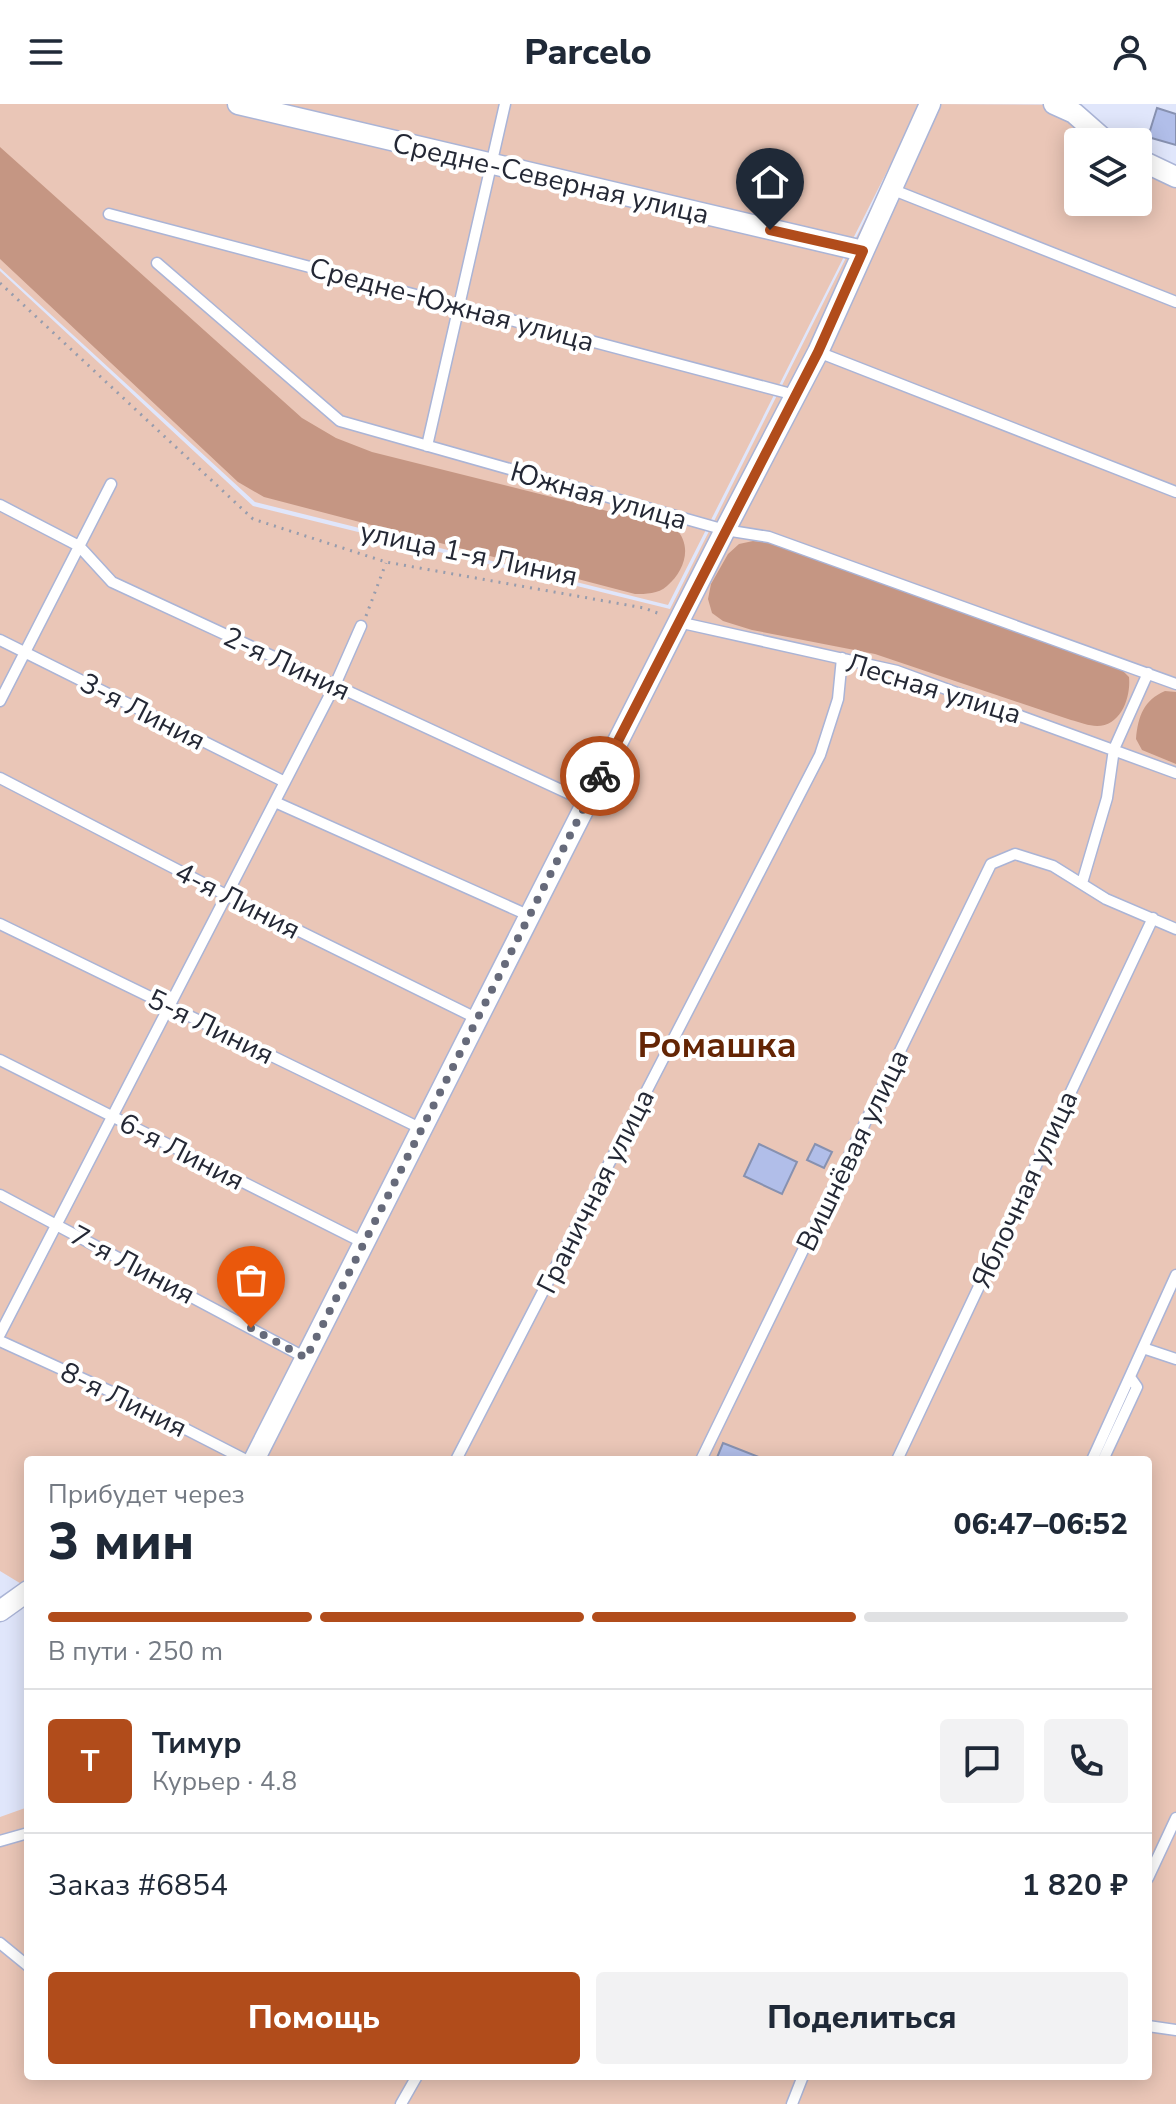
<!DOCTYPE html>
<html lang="ru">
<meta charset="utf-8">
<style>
:root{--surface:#fff;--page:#f2f2f3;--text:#1f2937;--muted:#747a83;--line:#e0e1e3;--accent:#b14c1b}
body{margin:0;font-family:"Nunito Sans",sans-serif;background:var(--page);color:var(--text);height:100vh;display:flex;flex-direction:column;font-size:30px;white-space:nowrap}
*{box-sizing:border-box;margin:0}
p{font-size:26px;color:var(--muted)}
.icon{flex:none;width:44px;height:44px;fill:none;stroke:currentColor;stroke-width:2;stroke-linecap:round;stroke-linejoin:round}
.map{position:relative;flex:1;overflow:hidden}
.drawer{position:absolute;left:24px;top:1352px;width:1128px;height:624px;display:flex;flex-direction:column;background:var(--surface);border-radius:8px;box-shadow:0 4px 20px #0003}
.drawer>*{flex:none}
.controls{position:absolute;left:1064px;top:24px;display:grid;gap:16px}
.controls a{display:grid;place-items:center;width:88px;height:88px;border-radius:8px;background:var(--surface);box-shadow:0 4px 20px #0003;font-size:40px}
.pin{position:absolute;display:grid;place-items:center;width:68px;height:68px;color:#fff;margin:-82px -34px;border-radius:50% 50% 50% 0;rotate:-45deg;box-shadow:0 0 8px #0007}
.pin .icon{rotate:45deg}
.courier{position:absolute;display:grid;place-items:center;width:80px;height:80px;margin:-40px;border:6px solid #b14c1b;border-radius:50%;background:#fff;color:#222;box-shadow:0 2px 10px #0007}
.summary em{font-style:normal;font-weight:800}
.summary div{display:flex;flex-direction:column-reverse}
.summary{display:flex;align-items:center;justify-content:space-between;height:136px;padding:0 24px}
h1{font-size:52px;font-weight:800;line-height:60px}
.bar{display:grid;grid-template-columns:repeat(4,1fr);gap:12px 8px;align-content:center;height:96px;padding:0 24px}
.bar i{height:10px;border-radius:6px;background:var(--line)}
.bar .on{background:var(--accent)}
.bar p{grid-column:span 4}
.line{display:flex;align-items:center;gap:20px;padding:0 24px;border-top:2px solid var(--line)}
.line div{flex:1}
.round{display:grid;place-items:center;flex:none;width:84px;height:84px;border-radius:8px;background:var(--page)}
.button{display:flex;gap:16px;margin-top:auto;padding:16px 24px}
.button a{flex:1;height:92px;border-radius:8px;background:var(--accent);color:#fff;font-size:32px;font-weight:800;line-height:92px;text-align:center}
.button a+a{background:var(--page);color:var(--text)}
header{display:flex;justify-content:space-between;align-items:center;height:104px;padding:0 24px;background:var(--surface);font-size:36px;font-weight:800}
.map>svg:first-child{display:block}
</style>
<header><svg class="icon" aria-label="menu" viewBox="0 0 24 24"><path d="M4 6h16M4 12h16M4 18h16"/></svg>Parcelo<svg class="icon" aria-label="person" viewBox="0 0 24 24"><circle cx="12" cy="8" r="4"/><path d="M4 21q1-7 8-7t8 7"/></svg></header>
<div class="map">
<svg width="1176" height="2000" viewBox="0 0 1176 2000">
<rect width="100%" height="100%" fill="#e0e6fb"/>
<path fill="#eac6b7" d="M0 0H921L668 501 255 398 0 164Z
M923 0 1079 1 1118 38H1078V98H1138V47L1176 64V2000H0V1713L28 1703V1972H1148V1356H28V1484L0 1467V167L253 402 670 505Z"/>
<path fill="#c59683" d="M0 43 302 314 336 334 372 348 675 424C693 441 685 467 667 482 658 490 646 490 635 490L264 393 238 378 0 155Z
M753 437 773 439 1122 566 1129 573C1131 593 1121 622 1097 622 1089 622 1079 618 1071 616L875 550 752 526 723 517 712 509 708 495 711 480 728 450 739 440Z
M1165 587 1176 588V660L1142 646 1136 635C1138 612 1144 596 1165 587Z"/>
<path fill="#b1bee9" stroke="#8791b0" stroke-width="2" d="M1157 4 1176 10V41L1148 33Z
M759 1040 797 1058 782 1090 744 1072Z
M815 1040 832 1048 824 1064 807 1056Z
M723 1339 764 1355V1356H716Z"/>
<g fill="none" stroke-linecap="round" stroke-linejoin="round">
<g stroke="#aab4d6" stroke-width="13">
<path id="lane" d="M891 85 1176 198
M109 110 795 291
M157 159 340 317 725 426 769 433 1176 580
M818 248 1176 388
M427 342 505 0
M0 401 79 442 112 478 587 698
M687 520 897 567 1176 669
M0 536 285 678
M0 597 111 380
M0 674 226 791 478 915
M275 698 530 812
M1082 779 1107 694 1114 645 1148 569
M0 820 422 1025
M0 956 364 1139
M0 1091 306 1254
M0 1230 335 581 361 522
M0 1237 127 1295 246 1356
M1143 1244 1176 1255
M456 1356 820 651 838 595 842 554
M701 1356 991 760 1015 750 1053 762 1106 795 1176 825
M897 1356 1153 814
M1092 1356 1176 1171
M1103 1356 1137 1283 1130 1273
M0 1737 28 1729
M1148 1774 1176 1714
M0 1839 28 1862
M1148 1922 1176 1926
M401 2000 417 1972
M792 2000 803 1972"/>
</g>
<g stroke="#aab4d6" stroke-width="23">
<path id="street" d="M238 0 863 147
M1054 0 1074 9 1107 38
M1138 55 1176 73
M254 1356 725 426 818 248 930 0
M0 1507 28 1487"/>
</g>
<path stroke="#969cad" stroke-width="3" stroke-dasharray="2 6" stroke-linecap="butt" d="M0 179 253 415 386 458 644 504 660 510
M366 512 386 459"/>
<use href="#lane" stroke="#fff" stroke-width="10"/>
<use href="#street" stroke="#fff" stroke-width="20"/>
</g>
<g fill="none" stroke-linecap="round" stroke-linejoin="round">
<path stroke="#666a7a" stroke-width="8" stroke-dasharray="0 14.4" d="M251 1224 306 1254 600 672"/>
<path stroke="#b14c1b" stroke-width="10" d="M600 672 818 248 863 147 770 126"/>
</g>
<g text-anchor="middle" stroke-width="8" stroke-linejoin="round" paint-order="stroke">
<g font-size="28" fill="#242835" stroke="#fff">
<text transform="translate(551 74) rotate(13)" y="10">Средне-Северная улица</text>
<text transform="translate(452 200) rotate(15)" y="10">Средне-Южная улица</text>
<text transform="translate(599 391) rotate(16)" y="10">Южная улица</text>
<text transform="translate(469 449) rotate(12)" y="10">улица 1-я Линия</text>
<text transform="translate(287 559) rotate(25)" y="10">2-я Линия</text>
<text transform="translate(934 584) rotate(17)" y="10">Лесная улица</text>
<text transform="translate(143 607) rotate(27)" y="10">3-я Линия</text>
<text transform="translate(238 796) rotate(27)" y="10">4-я Линия</text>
<text transform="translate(211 922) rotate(26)" y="10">5-я Линия</text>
<text transform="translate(852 1046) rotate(-64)" y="10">Вишнёвая улица</text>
<text transform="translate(182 1047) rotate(27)" y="10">6-я Линия</text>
<text transform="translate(1024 1085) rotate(-65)" y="10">Яблочная улица</text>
<text transform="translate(595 1087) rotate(-63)" y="10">Граничная улица</text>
<text transform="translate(133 1160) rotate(28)" y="10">7-я Линия</text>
<text transform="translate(124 1295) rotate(26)" y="10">8-я Линия</text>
</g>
<g font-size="36" font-weight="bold" fill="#642504" stroke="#fff">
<text x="717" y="953">Ромашка</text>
</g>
</g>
</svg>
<div class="controls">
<a><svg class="icon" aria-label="layers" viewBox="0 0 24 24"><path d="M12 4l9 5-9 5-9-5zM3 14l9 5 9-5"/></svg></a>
</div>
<div class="pin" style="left:251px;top:1224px;background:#ea580c"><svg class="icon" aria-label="bag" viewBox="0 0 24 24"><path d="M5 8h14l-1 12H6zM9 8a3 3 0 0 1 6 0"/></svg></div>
<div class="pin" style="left:770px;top:126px;background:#1f2937"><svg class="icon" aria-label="home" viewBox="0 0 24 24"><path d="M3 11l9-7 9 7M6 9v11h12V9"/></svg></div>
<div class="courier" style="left:600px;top:672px"><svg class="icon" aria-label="bike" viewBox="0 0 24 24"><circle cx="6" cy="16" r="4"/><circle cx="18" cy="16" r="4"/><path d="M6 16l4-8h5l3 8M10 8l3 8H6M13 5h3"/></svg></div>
<section class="drawer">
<div class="summary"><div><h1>3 мин</h1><p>Прибудет через</p></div><em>06:47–06:52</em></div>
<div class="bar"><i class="on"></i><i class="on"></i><i class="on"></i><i></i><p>В пути · 250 m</p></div>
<div class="line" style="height:144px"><b class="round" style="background:var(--accent);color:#fff">Т</b><div><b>Тимур</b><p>Курьер · 4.8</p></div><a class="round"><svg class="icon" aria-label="chat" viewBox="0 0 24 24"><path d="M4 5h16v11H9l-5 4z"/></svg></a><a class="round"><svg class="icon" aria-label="phone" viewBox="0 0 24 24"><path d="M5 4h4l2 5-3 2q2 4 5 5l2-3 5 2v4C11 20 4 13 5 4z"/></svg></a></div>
<div class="line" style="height:104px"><div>Заказ #6854</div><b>1 820 ₽</b></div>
<div class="button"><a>Помощь</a><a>Поделиться</a></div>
</section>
</div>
